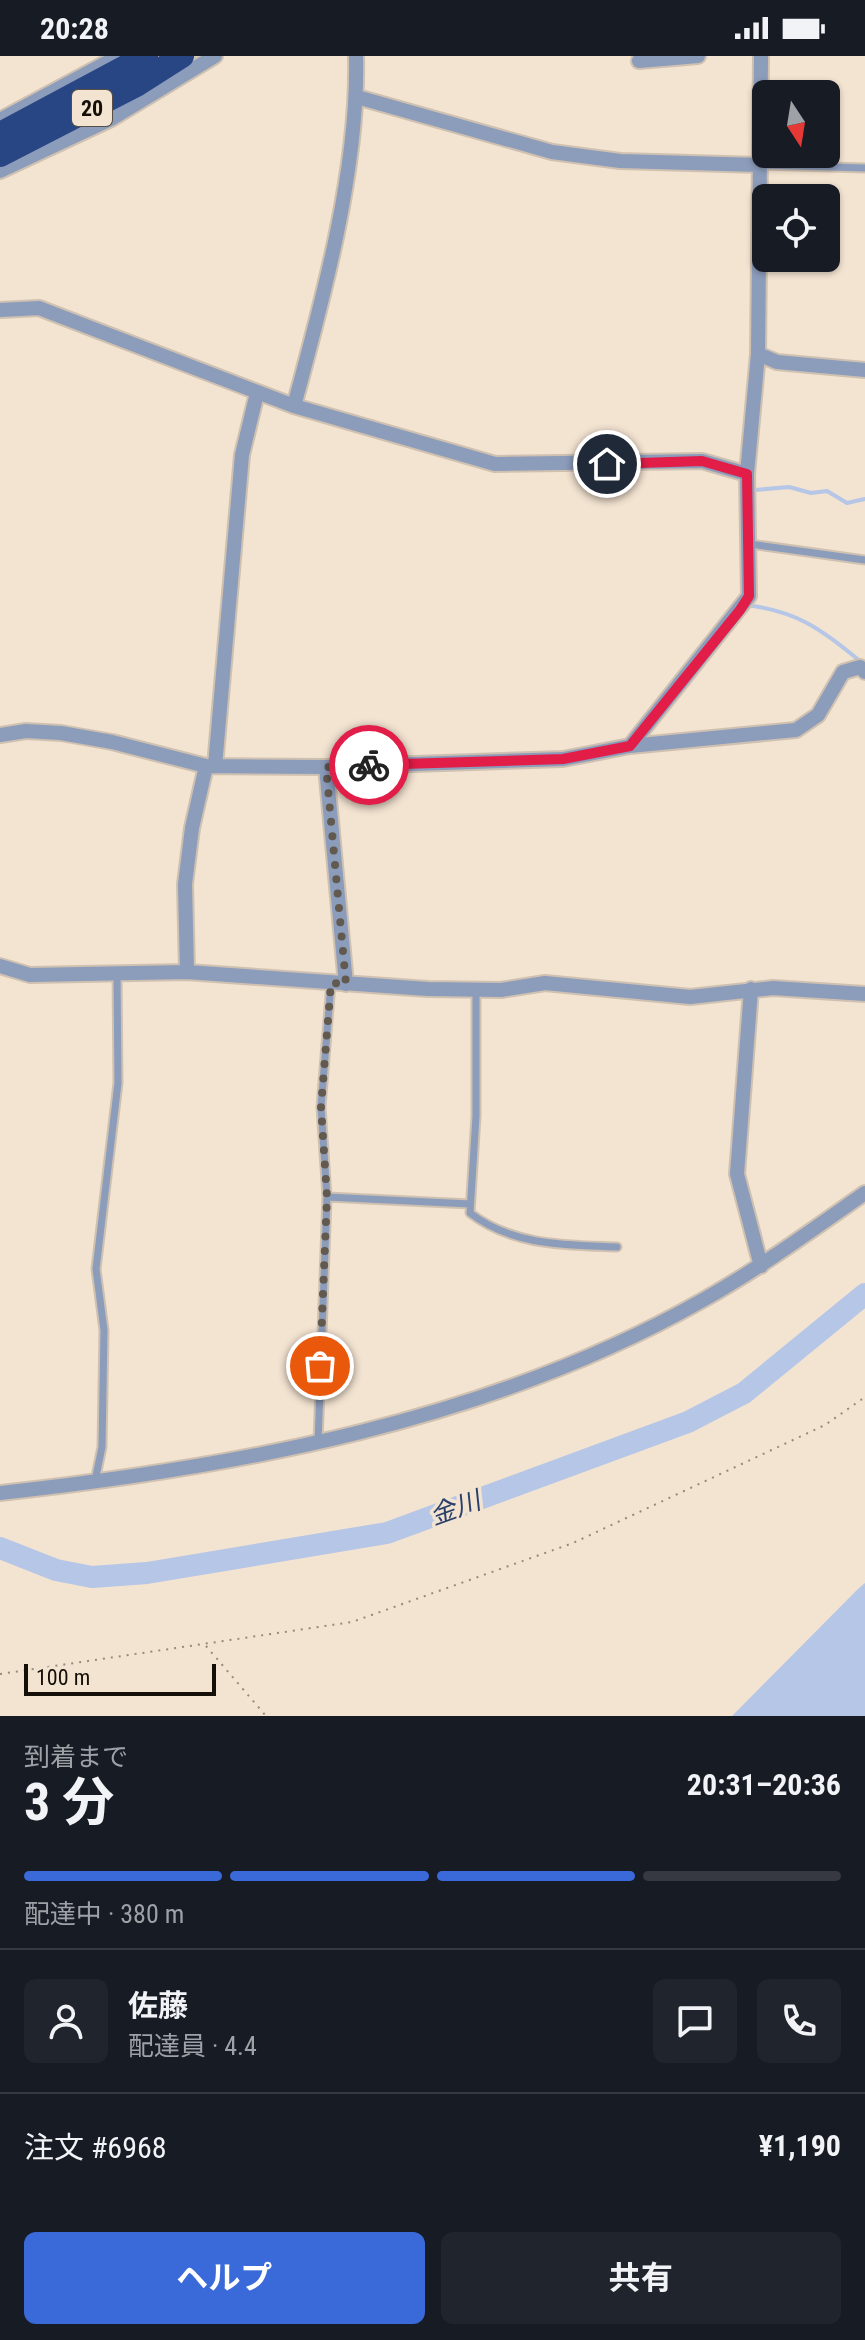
<!DOCTYPE html>
<html lang="ja">
<meta charset="utf-8">
<style>
:root{--surface:#171b24;--page:#20242c;--text:#f1f3f6;--muted:#9ea1a6;--line:#363941;--accent:#3a6ada}
body{margin:0;font-family:"Roboto Condensed","Noto Sans JP",sans-serif;background:var(--page);color:var(--text);height:100vh;display:flex;flex-direction:column;font-size:30px;white-space:nowrap}
*{box-sizing:border-box;margin:0}
p{font-size:26px;color:var(--muted)}
.icon{flex:none;width:44px;height:44px;fill:none;stroke:currentColor;stroke-width:2;stroke-linecap:round;stroke-linejoin:round}
.map{position:relative;height:1660px;overflow:hidden}
.side{display:flex;flex-direction:column;background:var(--surface);flex:1}
.side>*{flex:none}
.needle{width:52px;rotate:168deg}
.controls{position:absolute;left:752px;top:24px;display:grid;gap:16px}
.controls a{display:grid;place-items:center;width:88px;height:88px;border-radius:12px;background:var(--surface);box-shadow:0 2px 6px #0004;font-size:40px}
.scale{position:absolute;left:24px;bottom:20px;width:192px;box-sizing:border-box;padding-left:8px;border:4px solid #140f09;border-top:0;font-size:22px;line-height:28px;white-space:nowrap;color:#140f09;-webkit-text-stroke:6px #f3e3d1;paint-order:stroke}
.pin{position:absolute;display:grid;place-items:center;width:68px;height:68px;color:#fff;margin:-34px;border:4px solid #fff;border-radius:50%;box-shadow:0 2px 8px #0007}
.courier{position:absolute;display:grid;place-items:center;width:80px;height:80px;margin:-40px;border:6px solid #e11d48;border-radius:50%;background:#fff;color:#222;box-shadow:0 2px 10px #0007}
.overview em{font-style:normal;font-weight:700}
.overview div{display:flex;flex-direction:column-reverse}
.overview{display:flex;align-items:center;justify-content:space-between;height:136px;padding:0 24px}
h1{font-size:52px;font-weight:700;line-height:60px}
.bar{display:grid;grid-template-columns:repeat(4,1fr);gap:12px 8px;align-content:center;height:96px;padding:0 24px}
.bar i{height:10px;border-radius:6px;background:var(--line)}
.bar .on{background:var(--accent)}
.bar p{grid-column:span 4}
.line{display:flex;align-items:center;gap:20px;padding:0 24px;border-top:2px solid var(--line)}
.line div{flex:1}
.round{display:grid;place-items:center;flex:none;width:84px;height:84px;border-radius:12px;background:var(--page)}
.cta{display:flex;gap:16px;margin-top:auto;padding:16px 24px}
.cta a{flex:1;height:92px;border-radius:12px;background:var(--accent);color:#fff;font-size:32px;font-weight:700;line-height:92px;text-align:center}
.cta a+a{background:var(--page);color:var(--text)}
.status{display:flex;justify-content:space-between;align-items:center;height:56px;padding:0 40px;background:var(--surface);direction:ltr}
.status svg{height:22px;fill:currentColor}
.map>svg:first-child{display:block}
</style>
<div class="status"><b>20:28</b><svg viewBox="0 0 49 12"><path d="M0 12V9h3v3zM5 12V6h3v6zM10 12V3h3v9zM15 12V0h3v12zM26 1h20v11H26zM47 4h2v5h-2z"/></svg></div>
<div class="map">
<svg width="865" height="1660" viewBox="0 0 865 1660">
<rect width="100%" height="100%" fill="#f3e3d1"/>
<path fill="#b5c6e7" d="M865 1527V1660H732L858 1533Z"/>
<g fill="none" stroke-linecap="round" stroke-linejoin="round">
<path stroke="#b5c6e7" stroke-width="4" d="M755 434 789 431 811 437 827 435 847 447 865 443
M746 549C798 555 820 573 860 605"/>
<path stroke="#b5c6e7" stroke-width="22" d="M0 1492 56 1514 92 1521 147 1517 387 1477 688 1366 744 1337 865 1238"/>
<g stroke="#cfc1b1" stroke-width="11">
<path id="lane" d="M760 109 865 112
M750 488 865 504
M476 934V1060L470 1157C513 1190 565 1189 617 1191
M327 1141 470 1148
M318 1386 327 1141 321 1051 331 927
M95 1425 102 1391 104 1274 96 1213 118 1027 117 916"/>
</g>
<g stroke="#cfc1b1" stroke-width="18">
<path id="street" d="M639 5 698 0
M357 41 552 96 620 105 760 109
M0 64 119 0
M0 115 111 63 215 0
M0 254 39 252 294 350 495 408 702 405 747 418
M758 298 777 306 865 314
M294 350C323 243 359 111 356 0
M0 679 26 675 61 677 112 686 206 710 326 711 563 703 630 690 796 674 818 659 843 616 860 611 865 616
M630 690 749 540 747 418 758 298 761 0
M215 710 242 399 257 337
M326 711 346 928
M0 910 30 919 187 916 428 933 501 934 545 927 690 941 773 932 865 938
M187 916 185 828 192 772 206 710
M751 933 737 1118 761 1210
M0 1437C239 1411 491 1364 703 1244 760 1212 812 1174 865 1137"/>
</g>
<g stroke="#cfc1b1" stroke-width="28">
<path id="highway" d="M0 78 146 0
M0 99 138 28 182 0"/>
</g>
<path stroke="#968a7d" stroke-width="2" stroke-dasharray="2 6" stroke-linecap="butt" d="M206 1590 266 1660
M0 1618 352 1566 573 1487 825 1369 865 1341"/>
<use href="#lane" stroke="#8c9cbb" stroke-width="7"/>
<use href="#street" stroke="#8c9cbb" stroke-width="14"/>
<use href="#highway" stroke="#294684" stroke-width="24"/>
</g>
<g fill="none" stroke-linecap="round" stroke-linejoin="round">
<path stroke="#62594f" stroke-width="8" stroke-dasharray="0 14.4" d="M320 1310 327 1141 321 1051 331 927 346 928 326 711 369 709"/>
<path stroke="#e11d48" stroke-width="10" d="M369 709 563 703 630 690 740 554 749 540 747 418 702 405 607 408"/>
</g>
<g text-anchor="middle" stroke-width="7" stroke-linejoin="round" paint-order="stroke">
<rect fill="#f3e3d1" stroke="#574f45" stroke-width="2" x="72" y="34" width="40" height="36" rx="6"/>
<g font-size="22" font-weight="bold" fill="#140f09">
<text x="92" y="60">20</text>
</g>
<g font-size="26" font-style="italic" fill="#2a3e6a" stroke="#f3e3d1">
<text transform="translate(455 1452) rotate(-20)" y="9">金川</text>
</g>
</g>
</svg>
<div class="controls">
<a><svg class="needle" viewBox="-14 -14 28 28"><path d="M0-13l5 13h-10z" fill="#e53935"/><path d="M0 13l5-13h-10z" fill="#9ea1a6"/></svg></a>
<a><svg class="icon" aria-label="locate" viewBox="0 0 24 24"><circle cx="12" cy="12" r="6"/><path d="M12 2v4M12 18v4M2 12h4M18 12h4"/></svg></a>
</div>
<div class="scale">100 m</div>
<div class="pin" style="left:320px;top:1310px;background:#ea580c"><svg class="icon" aria-label="bag" viewBox="0 0 24 24"><path d="M5 8h14l-1 12H6zM9 8a3 3 0 0 1 6 0"/></svg></div>
<div class="pin" style="left:607px;top:408px;background:#1f2937"><svg class="icon" aria-label="home" viewBox="0 0 24 24"><path d="M3 11l9-7 9 7M6 9v11h12V9"/></svg></div>
<div class="courier" style="left:369px;top:709px"><svg class="icon" aria-label="bike" viewBox="0 0 24 24"><circle cx="6" cy="16" r="4"/><circle cx="18" cy="16" r="4"/><path d="M6 16l4-8h5l3 8M10 8l3 8H6M13 5h3"/></svg></div>
</div>
<section class="side">
<div class="overview"><div><h1>3 分</h1><p>到着まで</p></div><em>20:31–20:36</em></div>
<div class="bar"><i class="on"></i><i class="on"></i><i class="on"></i><i></i><p>配達中 · 380 m</p></div>
<div class="line" style="height:144px"><a class="round"><svg class="icon" aria-label="person" viewBox="0 0 24 24"><circle cx="12" cy="8" r="4"/><path d="M4 21q1-7 8-7t8 7"/></svg></a><div><b>佐藤</b><p>配達員 · 4.4</p></div><a class="round"><svg class="icon" aria-label="chat" viewBox="0 0 24 24"><path d="M4 5h16v11H9l-5 4z"/></svg></a><a class="round"><svg class="icon" aria-label="phone" viewBox="0 0 24 24"><path d="M5 4h4l2 5-3 2q2 4 5 5l2-3 5 2v4C11 20 4 13 5 4z"/></svg></a></div>
<div class="line" style="height:104px"><div>注文 #6968</div><b>¥1,190</b></div>
<div class="cta"><a>ヘルプ</a><a>共有</a></div>
</section>
